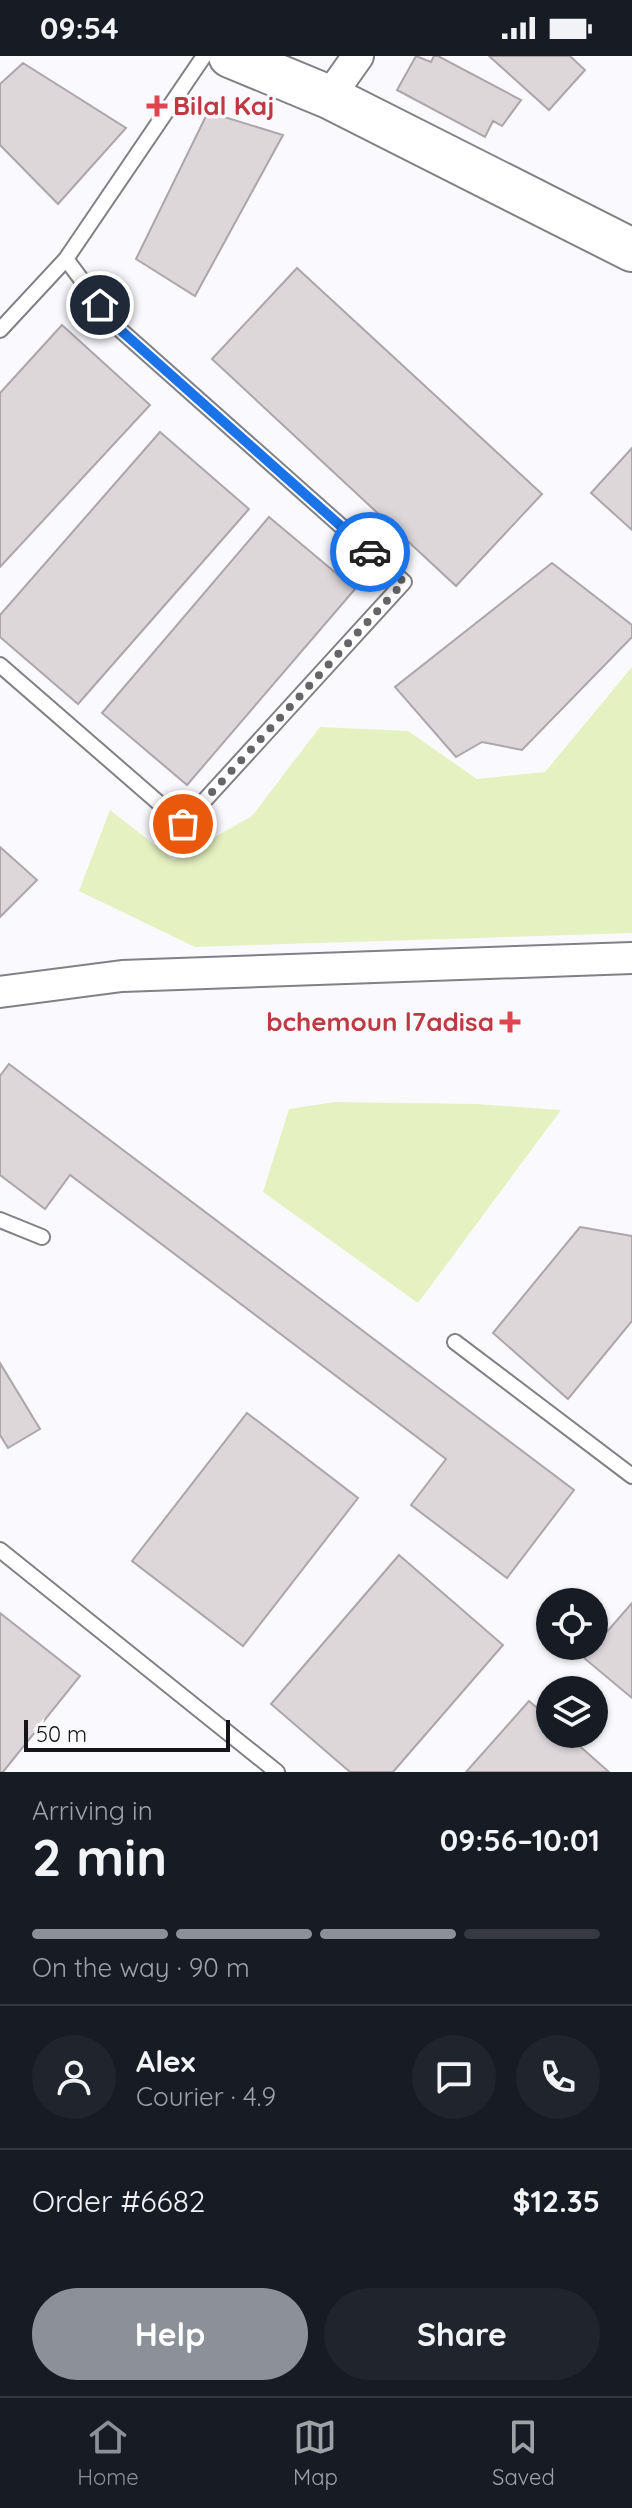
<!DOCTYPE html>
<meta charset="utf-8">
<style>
:root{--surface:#171b24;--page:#20242c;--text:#f1f3f6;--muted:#9ea1a6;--line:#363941;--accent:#8c9099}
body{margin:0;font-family:Quicksand,sans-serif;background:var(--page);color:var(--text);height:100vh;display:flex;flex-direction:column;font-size:30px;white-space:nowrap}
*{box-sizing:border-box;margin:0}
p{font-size:26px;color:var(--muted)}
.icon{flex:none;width:44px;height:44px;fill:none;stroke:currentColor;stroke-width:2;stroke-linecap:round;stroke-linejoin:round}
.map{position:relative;height:1716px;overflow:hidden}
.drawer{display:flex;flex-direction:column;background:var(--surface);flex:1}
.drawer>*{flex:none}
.controls{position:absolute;left:536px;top:1532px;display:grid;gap:16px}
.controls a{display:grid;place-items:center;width:72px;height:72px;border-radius:50%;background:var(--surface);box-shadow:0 2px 6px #0004;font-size:40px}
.scale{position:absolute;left:24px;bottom:20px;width:206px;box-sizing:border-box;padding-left:8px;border:4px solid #151517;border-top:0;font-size:22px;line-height:28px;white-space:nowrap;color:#151517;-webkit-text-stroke:6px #faf9fe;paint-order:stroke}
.pin{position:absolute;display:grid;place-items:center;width:68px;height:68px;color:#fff;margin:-34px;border:4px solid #fff;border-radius:50%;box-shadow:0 2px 8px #0007}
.courier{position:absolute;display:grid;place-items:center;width:80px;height:80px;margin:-40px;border:6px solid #1a73e8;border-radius:50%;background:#fff;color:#222;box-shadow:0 2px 10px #0007}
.headline em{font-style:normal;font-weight:700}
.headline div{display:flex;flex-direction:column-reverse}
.headline{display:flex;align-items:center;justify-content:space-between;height:136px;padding:0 32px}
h1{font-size:52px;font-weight:700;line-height:60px}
.bar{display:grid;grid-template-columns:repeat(4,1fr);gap:12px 8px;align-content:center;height:96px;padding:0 32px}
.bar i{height:10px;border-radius:6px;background:var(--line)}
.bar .active{background:var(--accent)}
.bar p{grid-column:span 4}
.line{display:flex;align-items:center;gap:20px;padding:0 32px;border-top:2px solid var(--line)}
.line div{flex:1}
.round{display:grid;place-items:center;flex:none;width:84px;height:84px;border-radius:42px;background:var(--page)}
.cta{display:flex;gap:16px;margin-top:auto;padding:16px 32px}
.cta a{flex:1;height:92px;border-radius:48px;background:var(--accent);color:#fff;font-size:32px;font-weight:700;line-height:92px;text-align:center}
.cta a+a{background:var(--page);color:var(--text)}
.status{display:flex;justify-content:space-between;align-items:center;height:56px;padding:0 40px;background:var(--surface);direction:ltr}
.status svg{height:22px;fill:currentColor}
.menu{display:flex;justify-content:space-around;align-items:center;height:112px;border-top:2px solid var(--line);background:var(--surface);font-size:22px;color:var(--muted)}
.menu a{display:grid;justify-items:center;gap:4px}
.menu .active{color:var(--accent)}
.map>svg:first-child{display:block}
</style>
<div class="status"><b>09:54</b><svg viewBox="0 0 49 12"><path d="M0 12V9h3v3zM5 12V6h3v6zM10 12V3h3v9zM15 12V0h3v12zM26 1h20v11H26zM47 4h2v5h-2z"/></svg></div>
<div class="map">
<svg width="632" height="1716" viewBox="0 0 632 1716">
<rect width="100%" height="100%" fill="#faf9fe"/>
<path fill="#e6f1c1" d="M632 611V877L195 891 79 835 110 754 174 804 252 760 320 671 408 675 477 723 545 716Z
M335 1046 476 1048 561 1054 418 1247 263 1136 289 1053Z"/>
<path fill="#ddd7da" stroke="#aca6aa" stroke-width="2" d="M416 0 431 6 434 0H438L521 44 502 70 493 65 485 81 397 34Z
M489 0H570L585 14 549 54Z
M23 7 126 72 58 148 0 89V28Z
M208 56 283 79 195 240 136 203Z
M297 212 542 438 456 530 212 303Z
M62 269 150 349 0 511V337Z
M160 376 249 453 78 648 0 581V559Z
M632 392V474L591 437Z
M269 461 355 533 187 729 102 657Z
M552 507 632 569V581L522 694 482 686 456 701 395 631Z
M0 791 37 824 0 861Z
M9 1008 574 1434 507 1522 411 1449 446 1403 70 1119 45 1153 0 1119V1020Z
M580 1171 632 1180V1265L568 1343 493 1277Z
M0 1307 40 1373 8 1392 0 1379Z
M247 1357 358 1442 243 1590 132 1505Z
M399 1499 503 1589 393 1716H350L271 1648Z
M632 1547V1642L584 1602Z
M0 1557 80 1620 3 1716H0Z
M529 1645 550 1663V1678H566L609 1716H466Z"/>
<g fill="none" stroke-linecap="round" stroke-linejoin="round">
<g stroke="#818086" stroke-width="18">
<path id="service" d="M0 274 66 203 204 0
M0 609 183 768 404 526 117 271 66 203
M0 1164 42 1181
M455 1286 632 1420
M0 1494 277 1716"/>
</g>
<g stroke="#818086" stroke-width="34">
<path id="minor" d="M329 41 358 0
M0 936 122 920 632 902"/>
</g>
<g stroke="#818086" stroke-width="46">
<path id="secondary" d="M230 0 329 41 632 194"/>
</g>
<use href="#service" stroke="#fff" stroke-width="14"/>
<use href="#minor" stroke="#fff" stroke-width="30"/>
<use href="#secondary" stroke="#fff" stroke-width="42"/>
</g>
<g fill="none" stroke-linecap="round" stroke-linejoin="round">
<path stroke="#656568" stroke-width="8" stroke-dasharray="0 14.4" d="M183 768 404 526 370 496"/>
<path stroke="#1a73e8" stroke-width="10" d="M100 249 117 271 370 496"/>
</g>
<g fill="#e0444e" stroke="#faf9fe" stroke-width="3">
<path d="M153 38h8v8h8v8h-8v8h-8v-8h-8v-8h8z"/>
<path d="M506 954h8v8h8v8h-8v8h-8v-8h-8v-8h8z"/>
</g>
<g text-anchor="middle" stroke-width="7" stroke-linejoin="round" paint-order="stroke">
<g font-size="26" font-weight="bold" fill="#be3a42" stroke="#faf9fe" text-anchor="start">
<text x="173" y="59">Bilal Kaj</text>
<text x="494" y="975" text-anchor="end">bchemoun l7adisa</text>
</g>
</g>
</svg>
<div class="controls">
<a><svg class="icon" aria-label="locate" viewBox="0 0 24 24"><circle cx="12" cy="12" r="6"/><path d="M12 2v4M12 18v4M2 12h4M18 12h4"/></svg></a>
<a><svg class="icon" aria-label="layers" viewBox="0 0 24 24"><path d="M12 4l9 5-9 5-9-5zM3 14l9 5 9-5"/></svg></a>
</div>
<div class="scale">50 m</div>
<div class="pin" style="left:183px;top:768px;background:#ea580c"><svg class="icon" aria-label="bag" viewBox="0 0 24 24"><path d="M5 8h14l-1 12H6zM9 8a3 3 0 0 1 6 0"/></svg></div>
<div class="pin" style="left:100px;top:249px;background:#1f2937"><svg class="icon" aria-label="home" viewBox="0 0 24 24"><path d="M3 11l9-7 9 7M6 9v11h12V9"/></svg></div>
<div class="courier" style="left:370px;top:496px"><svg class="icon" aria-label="car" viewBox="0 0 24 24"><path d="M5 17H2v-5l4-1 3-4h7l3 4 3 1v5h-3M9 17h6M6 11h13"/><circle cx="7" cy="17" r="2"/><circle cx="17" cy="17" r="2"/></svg></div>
</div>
<section class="drawer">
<div class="headline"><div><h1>2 min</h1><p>Arriving in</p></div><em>09:56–10:01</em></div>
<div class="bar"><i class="active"></i><i class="active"></i><i class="active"></i><i></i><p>On the way · 90 m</p></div>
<div class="line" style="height:144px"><a class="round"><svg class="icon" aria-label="person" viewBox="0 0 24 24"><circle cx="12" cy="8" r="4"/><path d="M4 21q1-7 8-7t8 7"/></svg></a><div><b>Alex</b><p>Courier · 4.9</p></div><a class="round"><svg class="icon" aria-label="chat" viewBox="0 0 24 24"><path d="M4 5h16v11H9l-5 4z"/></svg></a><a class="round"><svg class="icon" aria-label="phone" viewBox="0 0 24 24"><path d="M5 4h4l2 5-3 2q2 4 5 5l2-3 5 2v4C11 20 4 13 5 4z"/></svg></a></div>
<div class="line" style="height:104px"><div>Order #6682</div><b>$12.35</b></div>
<div class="cta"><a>Help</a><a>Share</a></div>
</section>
<nav class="menu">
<a class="active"><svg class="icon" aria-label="home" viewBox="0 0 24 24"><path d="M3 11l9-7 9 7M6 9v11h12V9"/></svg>Home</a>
<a><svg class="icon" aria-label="map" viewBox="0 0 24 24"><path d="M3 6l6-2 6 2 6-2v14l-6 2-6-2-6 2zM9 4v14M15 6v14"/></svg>Map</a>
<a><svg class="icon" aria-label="saved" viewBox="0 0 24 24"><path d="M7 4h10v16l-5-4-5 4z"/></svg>Saved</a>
</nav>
